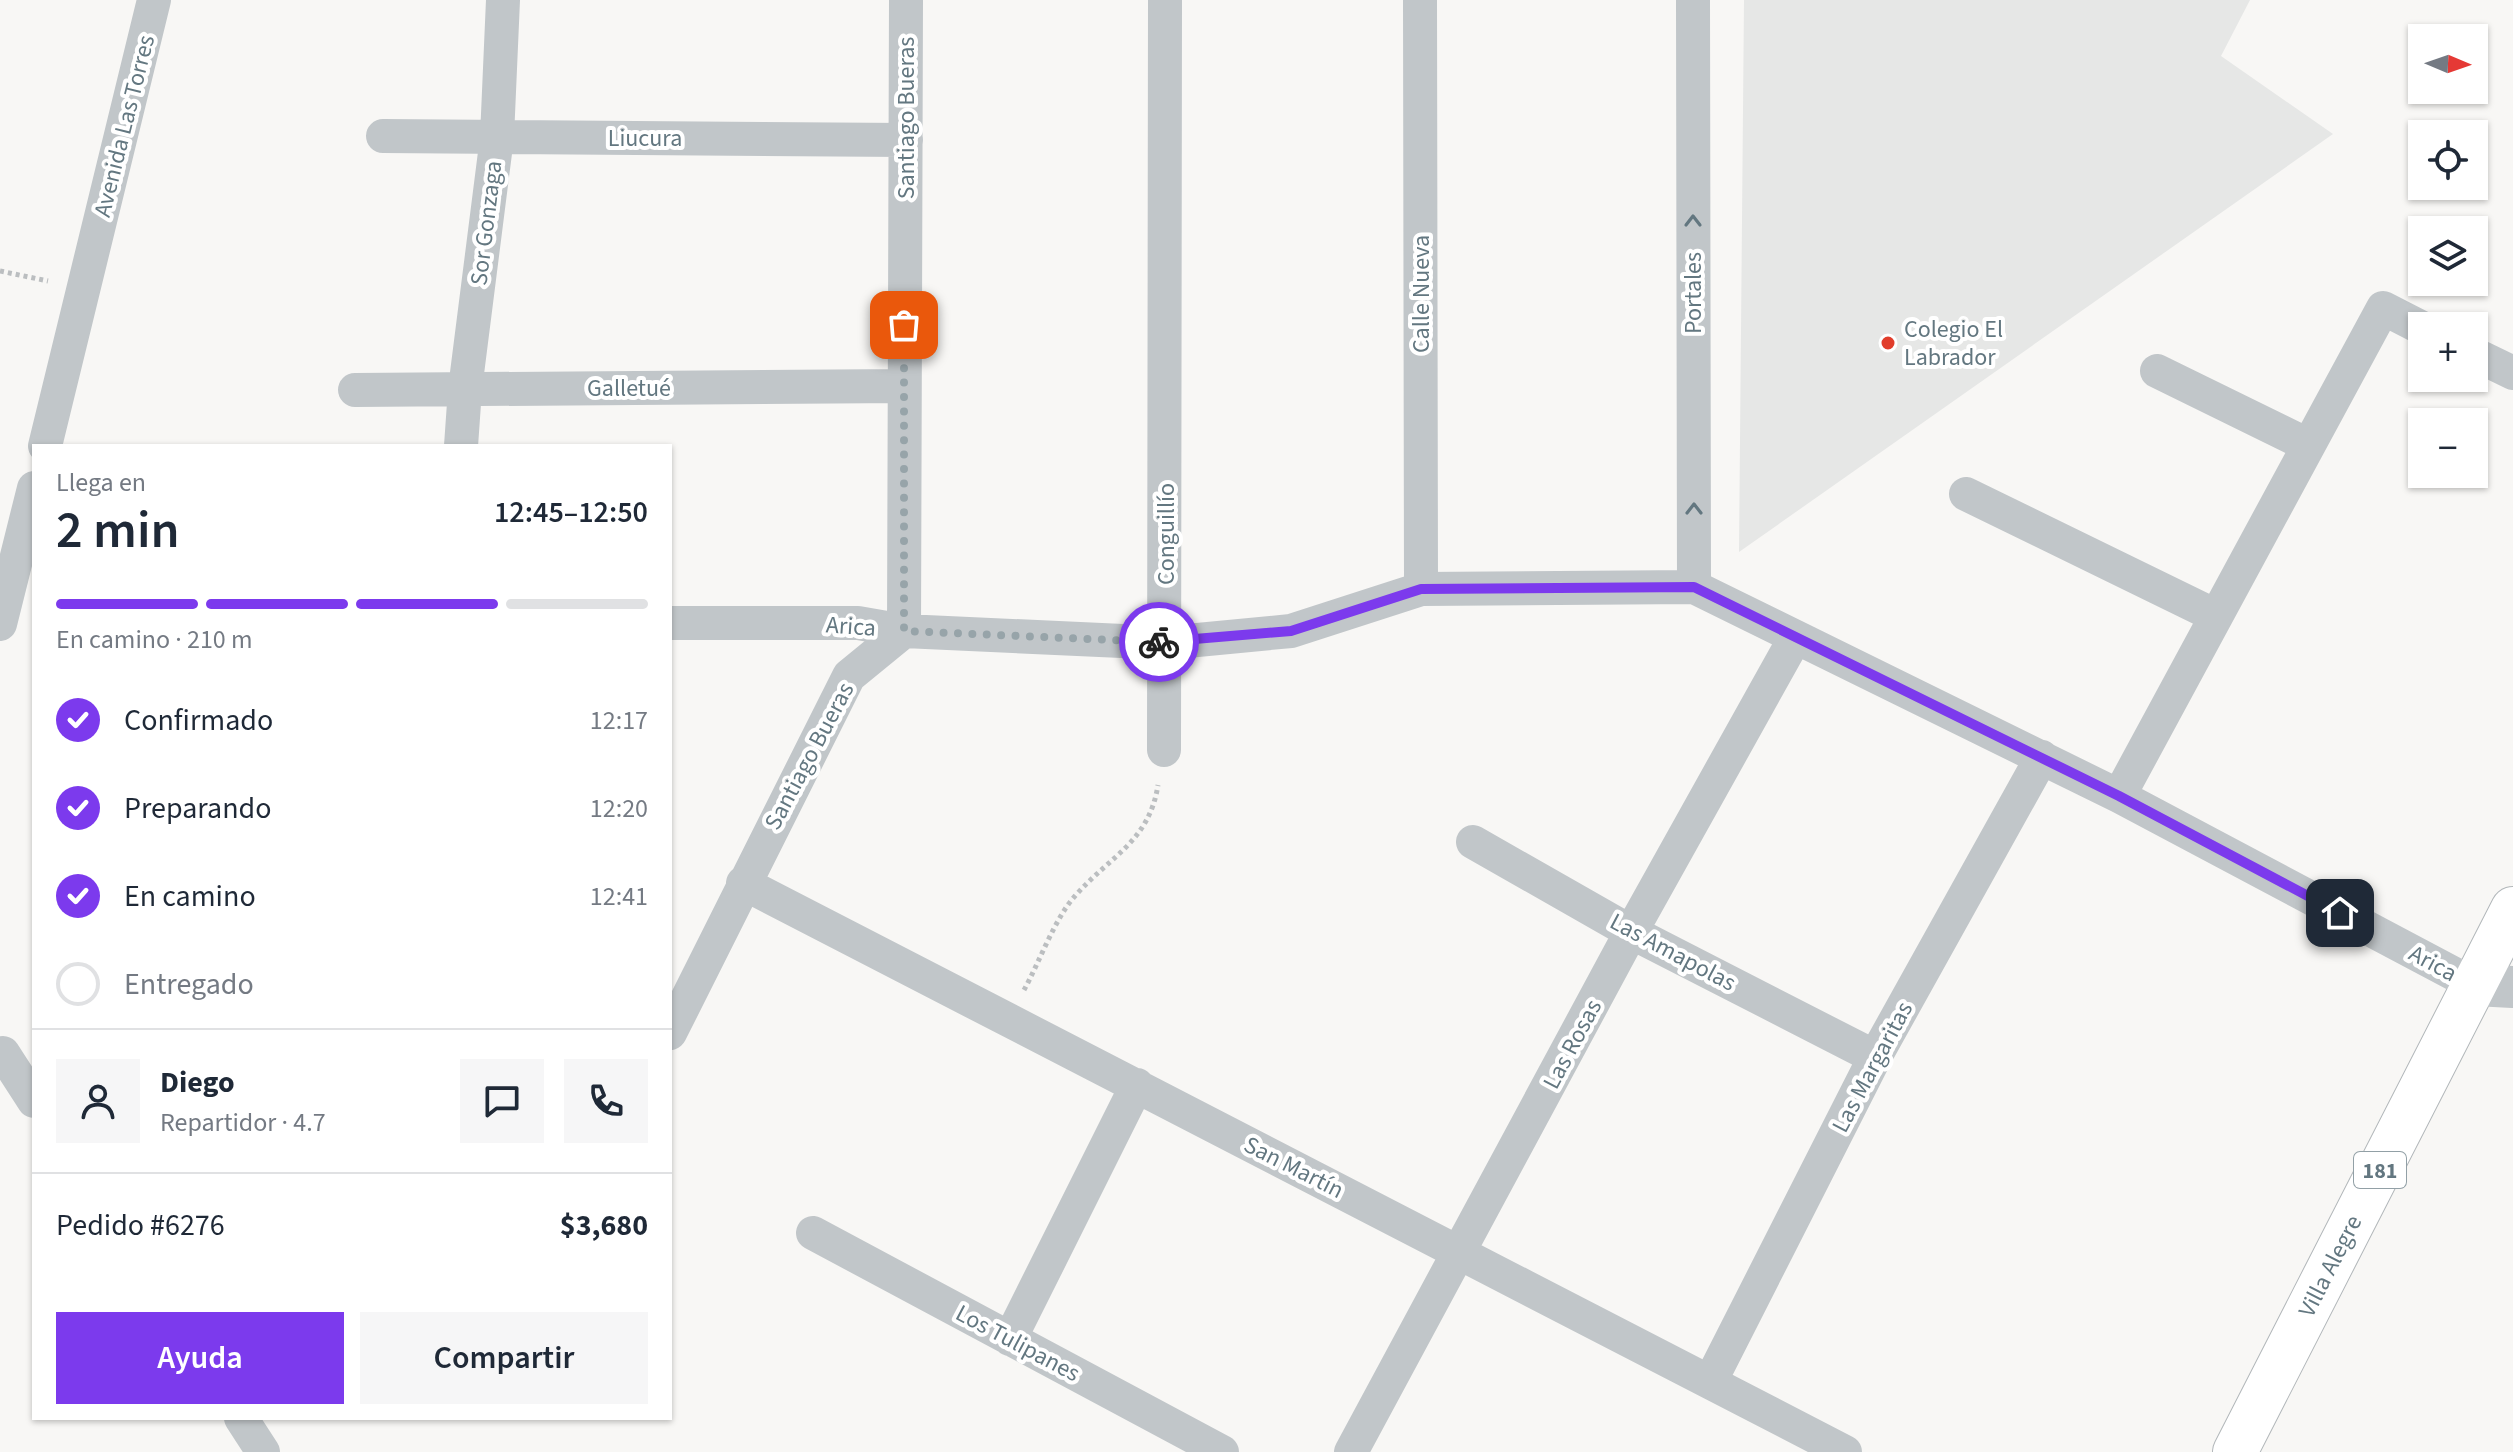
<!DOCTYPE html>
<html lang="es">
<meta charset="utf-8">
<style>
:root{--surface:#fff;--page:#f6f6f7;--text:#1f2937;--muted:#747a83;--line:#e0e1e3;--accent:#7c3aed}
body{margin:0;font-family:"Source Sans 3",sans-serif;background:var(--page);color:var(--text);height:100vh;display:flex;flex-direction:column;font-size:30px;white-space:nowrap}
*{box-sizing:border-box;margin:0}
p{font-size:26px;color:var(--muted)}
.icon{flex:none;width:44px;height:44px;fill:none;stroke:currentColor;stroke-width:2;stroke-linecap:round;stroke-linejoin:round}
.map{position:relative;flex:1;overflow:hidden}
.panel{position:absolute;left:32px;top:444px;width:640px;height:976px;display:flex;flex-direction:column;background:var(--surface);border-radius:0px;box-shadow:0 2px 6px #0004}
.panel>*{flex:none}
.needle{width:52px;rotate:92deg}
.controls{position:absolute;left:2408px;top:24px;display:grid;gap:16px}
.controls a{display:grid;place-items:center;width:80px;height:80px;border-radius:0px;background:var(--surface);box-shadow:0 2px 6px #0004;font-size:40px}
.pin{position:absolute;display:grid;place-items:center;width:68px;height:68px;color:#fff;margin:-34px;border-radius:16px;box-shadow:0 4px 12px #0006}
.courier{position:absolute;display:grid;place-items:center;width:80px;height:80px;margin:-40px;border:6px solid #7c3aed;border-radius:50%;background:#fff;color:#222;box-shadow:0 2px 10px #0007}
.head em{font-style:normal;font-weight:600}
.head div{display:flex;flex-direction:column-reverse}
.head{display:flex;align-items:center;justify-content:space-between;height:136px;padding:0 24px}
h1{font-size:52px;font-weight:600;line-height:60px}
.bar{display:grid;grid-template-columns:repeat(4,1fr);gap:12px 8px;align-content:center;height:96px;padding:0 24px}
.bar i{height:10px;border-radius:6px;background:var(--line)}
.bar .current{background:var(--accent)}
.bar p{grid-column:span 4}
.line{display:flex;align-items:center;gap:20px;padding:0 24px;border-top:2px solid var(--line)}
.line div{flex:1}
.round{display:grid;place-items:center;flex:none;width:84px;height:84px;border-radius:0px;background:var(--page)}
ol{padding:0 24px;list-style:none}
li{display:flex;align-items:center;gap:24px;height:88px}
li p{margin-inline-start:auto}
li .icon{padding:8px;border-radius:50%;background:var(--accent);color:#fff;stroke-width:4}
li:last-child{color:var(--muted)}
li i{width:44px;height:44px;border:4px solid var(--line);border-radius:50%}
.cta{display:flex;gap:16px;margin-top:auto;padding:16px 24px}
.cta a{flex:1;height:92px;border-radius:0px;background:var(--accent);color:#fff;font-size:32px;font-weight:600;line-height:92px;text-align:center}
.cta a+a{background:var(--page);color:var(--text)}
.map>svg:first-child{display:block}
</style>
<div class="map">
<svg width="2513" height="1452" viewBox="0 0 2513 1452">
<rect width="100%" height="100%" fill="#f8f7f5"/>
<path fill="#e6e7e6" d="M1744 0H2250L2221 56 2333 134 1739 552Z"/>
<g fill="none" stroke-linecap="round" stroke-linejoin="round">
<g stroke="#b2b7ba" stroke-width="46">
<path id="trunk" d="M2235 1452 2513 909"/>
</g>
<path stroke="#bbbec0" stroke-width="5" stroke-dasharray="4 4" stroke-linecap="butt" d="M0 271 48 281
M1024 990C1039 963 1055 918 1075 896 1110 856 1149 842 1158 785"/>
<path stroke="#c1c6c9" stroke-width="34" d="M1420 0 1421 589
M1693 0 1694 587
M383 136 906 140
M2474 354 2513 373
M2157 371 2308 445
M355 390 904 386
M45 446 154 0
M461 446 465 389 497 137 503 0
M1966 494 2216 616
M670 623H858L904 631 1166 643 1291 631 1421 589 1694 587 2119 796 2475 985
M0 624 34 488
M1164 750 1165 0
M2119 796 2383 308 2422 328
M1473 842 1631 932 1875 1057
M743 883 1845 1452
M670 1033 849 676 904 631 906 0
M3 1053 34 1101
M813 1233 1222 1452
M1010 1339 1137 1085
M1710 1382 1875 1057 2042 757
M241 1418 263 1452
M1351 1452 1631 932 1795 638"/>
<path stroke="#c1c6c9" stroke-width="42" d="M2475 985 2513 987"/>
<use href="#trunk" stroke="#fff" stroke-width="44"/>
</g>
<defs><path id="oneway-chevron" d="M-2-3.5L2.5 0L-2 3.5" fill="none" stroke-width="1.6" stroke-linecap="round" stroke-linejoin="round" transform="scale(2)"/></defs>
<g stroke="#637780">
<use href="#oneway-chevron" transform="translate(1693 221) rotate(-90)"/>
<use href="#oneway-chevron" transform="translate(1694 509) rotate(-90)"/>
</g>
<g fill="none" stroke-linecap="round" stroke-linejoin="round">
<path stroke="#97a4a9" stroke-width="8" stroke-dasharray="0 14.4" d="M904 325V631L1159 642"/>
<path stroke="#7c3aed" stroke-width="10" d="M1159 642 1291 631 1421 589 1694 587 2119 796 2340 913"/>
</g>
<circle fill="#e13d2b" stroke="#fff" stroke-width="3" cx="1888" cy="343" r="8"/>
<g text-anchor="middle" stroke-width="8" stroke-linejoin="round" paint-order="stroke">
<rect fill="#fff" stroke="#92a0a6" stroke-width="2" x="2354" y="1152" width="52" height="36" rx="6"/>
<g font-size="22" font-weight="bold" fill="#637780">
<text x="2380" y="1178">181</text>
</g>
<g font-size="24" fill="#637780" stroke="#fff">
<text transform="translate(906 118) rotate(-90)" y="8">Santiago Bueras</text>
<text transform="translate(124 126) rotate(-76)" y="8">Avenida Las Torres</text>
<text x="645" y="146">Liucura</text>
<text transform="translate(486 223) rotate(-83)" y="8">Sor Gonzaga</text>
<text transform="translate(1693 293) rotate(-90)" y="8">Portales</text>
<text transform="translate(1421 294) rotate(-90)" y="8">Calle Nueva</text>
<text x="629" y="396">Galletué</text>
<text transform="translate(1166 534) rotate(-90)" y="8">Conguillío</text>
<text transform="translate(851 626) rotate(4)" y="8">Arica</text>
<text transform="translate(809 756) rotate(-62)" y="8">Santiago Bueras</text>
<text transform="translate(1673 952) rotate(28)" y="8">Las Amapolas</text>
<text transform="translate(2433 963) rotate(28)" y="8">Arica</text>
<text transform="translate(1572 1044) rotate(-62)" y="8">Las Rosas</text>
<text transform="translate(1872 1067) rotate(-62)" y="8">Las Margaritas</text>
<text transform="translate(1294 1167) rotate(27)" y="8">San Martín</text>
<text transform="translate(2330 1266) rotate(-63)" y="8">Villa Alegre</text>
<text transform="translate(1018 1343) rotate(28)" y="8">Los Tulipanes</text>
</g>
<g font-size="24" fill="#637780" stroke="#fff" text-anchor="start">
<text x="1904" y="337">Colegio El<tspan x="1904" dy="28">Labrador</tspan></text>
</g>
</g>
</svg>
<div class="controls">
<a><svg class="needle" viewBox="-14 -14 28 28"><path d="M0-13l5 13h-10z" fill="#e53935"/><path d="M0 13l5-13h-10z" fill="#747a83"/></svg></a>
<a><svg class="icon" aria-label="locate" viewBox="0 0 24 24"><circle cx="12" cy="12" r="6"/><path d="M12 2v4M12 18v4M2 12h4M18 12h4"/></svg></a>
<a><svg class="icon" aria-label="layers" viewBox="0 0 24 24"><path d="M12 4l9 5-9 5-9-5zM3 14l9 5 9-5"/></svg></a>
<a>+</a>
<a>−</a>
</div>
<div class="pin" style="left:904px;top:325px;background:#ea580c"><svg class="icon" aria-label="bag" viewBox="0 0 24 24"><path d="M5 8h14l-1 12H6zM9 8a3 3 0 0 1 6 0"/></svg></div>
<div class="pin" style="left:2340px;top:913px;background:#1f2937"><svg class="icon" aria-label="home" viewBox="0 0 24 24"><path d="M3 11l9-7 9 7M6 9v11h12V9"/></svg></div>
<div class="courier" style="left:1159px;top:642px"><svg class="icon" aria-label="bike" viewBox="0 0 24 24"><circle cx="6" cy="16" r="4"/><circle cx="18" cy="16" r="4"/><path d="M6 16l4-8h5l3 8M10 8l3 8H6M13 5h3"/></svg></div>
<section class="panel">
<div class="head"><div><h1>2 min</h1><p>Llega en</p></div><em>12:45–12:50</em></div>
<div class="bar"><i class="current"></i><i class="current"></i><i class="current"></i><i></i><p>En camino · 210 m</p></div>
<ol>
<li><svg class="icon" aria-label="check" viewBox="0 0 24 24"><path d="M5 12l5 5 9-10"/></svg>Confirmado<p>12:17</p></li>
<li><svg class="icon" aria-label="check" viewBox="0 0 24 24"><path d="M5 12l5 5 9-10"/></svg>Preparando<p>12:20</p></li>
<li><svg class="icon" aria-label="check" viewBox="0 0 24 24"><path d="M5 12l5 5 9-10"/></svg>En camino<p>12:41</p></li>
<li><i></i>Entregado</li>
</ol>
<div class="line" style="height:144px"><a class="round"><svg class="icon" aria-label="person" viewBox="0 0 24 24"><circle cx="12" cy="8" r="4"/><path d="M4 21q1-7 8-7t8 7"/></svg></a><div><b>Diego</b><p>Repartidor · 4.7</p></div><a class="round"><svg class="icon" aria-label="chat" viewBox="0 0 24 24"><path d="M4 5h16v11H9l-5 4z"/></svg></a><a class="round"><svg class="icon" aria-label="phone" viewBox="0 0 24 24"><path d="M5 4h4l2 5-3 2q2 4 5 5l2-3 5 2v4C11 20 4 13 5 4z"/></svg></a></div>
<div class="line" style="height:104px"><div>Pedido #6276</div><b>$3,680</b></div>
<div class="cta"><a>Ayuda</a><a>Compartir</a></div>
</section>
</div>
